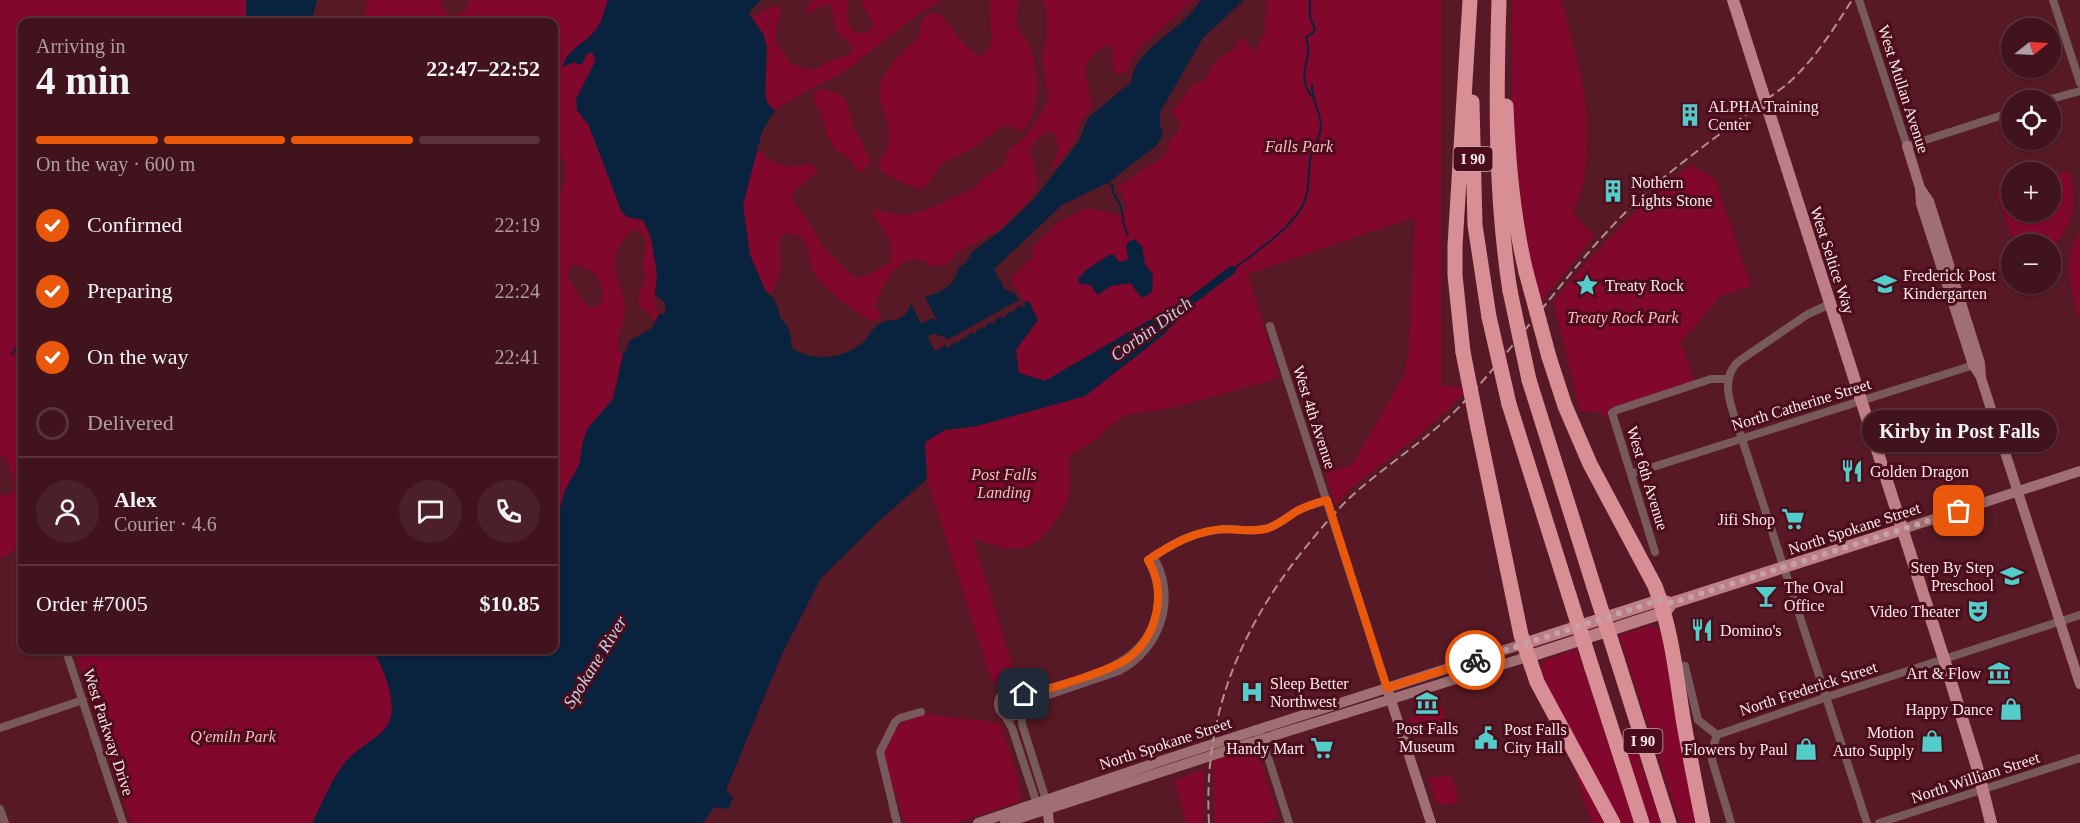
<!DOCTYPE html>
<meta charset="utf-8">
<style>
:root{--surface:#41131c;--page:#4c2029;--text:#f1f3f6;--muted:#ae9ea3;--line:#5a323b;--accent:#ea580c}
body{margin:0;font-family:"Times New Roman",serif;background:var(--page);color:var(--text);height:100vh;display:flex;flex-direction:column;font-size:22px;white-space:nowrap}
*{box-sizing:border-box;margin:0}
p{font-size:20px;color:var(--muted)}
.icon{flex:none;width:33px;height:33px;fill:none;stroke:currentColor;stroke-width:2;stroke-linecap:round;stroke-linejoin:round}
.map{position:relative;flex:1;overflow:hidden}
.sheet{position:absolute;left:18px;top:18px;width:540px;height:636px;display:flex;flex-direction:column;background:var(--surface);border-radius:12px;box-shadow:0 2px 4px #0004,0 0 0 2px var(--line)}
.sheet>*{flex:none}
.needle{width:39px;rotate:72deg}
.tools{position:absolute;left:2001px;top:18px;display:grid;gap:12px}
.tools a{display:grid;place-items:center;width:60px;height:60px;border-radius:50%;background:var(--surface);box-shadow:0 2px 4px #0004,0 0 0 2px var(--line);font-size:30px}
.pin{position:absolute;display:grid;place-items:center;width:51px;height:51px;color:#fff;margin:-26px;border-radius:12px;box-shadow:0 3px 9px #0006}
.courier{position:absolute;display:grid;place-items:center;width:60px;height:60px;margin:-30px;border:4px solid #ea580c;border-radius:50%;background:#fff;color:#222;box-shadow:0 2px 8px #0007}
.bubble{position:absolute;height:42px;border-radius:21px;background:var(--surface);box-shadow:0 2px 4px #0004,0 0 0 2px var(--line);font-size:20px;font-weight:700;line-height:42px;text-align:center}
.head em{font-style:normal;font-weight:700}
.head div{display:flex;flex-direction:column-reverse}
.head{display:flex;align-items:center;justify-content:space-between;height:102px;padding:0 18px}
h1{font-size:39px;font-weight:700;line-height:45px}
.bar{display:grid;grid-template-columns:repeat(4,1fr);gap:9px 6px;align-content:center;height:72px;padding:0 18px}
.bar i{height:8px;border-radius:4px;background:var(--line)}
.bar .active{background:var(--accent)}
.bar p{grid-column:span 4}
.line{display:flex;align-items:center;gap:15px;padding:0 18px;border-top:2px solid var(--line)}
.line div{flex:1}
.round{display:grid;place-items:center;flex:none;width:63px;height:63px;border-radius:32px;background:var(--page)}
ol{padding:0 18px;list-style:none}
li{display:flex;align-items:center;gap:18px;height:66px}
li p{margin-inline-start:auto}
li .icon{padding:6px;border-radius:50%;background:var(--accent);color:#fff;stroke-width:4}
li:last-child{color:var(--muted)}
li i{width:33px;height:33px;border:3px solid var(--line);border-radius:50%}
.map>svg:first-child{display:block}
</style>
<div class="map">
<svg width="2080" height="823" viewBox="0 0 2080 823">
<rect width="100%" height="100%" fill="#571925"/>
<path fill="#81072d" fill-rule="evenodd" d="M0 0H246V22H22V547L0 558V495C9 495 12 495 16 487L5 455 0 458Z
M368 0H441L443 9 451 16C463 14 466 11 470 0H608C605 11 602 22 595 31 583 47 572 43 564 66L573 62 578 64 583 63 587 54 591 52 594 55 595 62 576 99 577 110 589 126 621 210 627 217 643 219C650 237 658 258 657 277 656 292 651 299 659 314L656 323 651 315 641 308 639 303V295L645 280 643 261 646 244V239L640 231H631C626 237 620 244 617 250 609 269 626 292 625 312 624 325 617 336 617 349L623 354 613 399 588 428 583 441 579 465 565 490 561 506 554 511V205C564 190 574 161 554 150V22H362ZM576 265C596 269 603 280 603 300L596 307H589L581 299 567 275 569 268Z
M815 0H848L847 19 852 30 863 34 871 29 873 23 861 3V0H942L916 16 844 72 797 96 775 110 768 104 765 96 766 47 763 34 752 18 773 6 779 7 781 14 776 25V41L789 62 804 69H815L831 60 850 54 852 47C848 39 839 37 836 28 833 20 835 12 830 4L824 5 806 14C805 7 810 3 815 0Z
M990 0H1019C1018 7 1016 16 1017 23 1018 34 1027 38 1030 47 1038 68 1043 119 1020 131L1008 125 1001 127C990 135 979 144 968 151 960 156 950 157 943 163 935 169 934 182 924 187 917 190 908 184 902 182 859 163 889 162 889 134 889 118 875 100 880 85 883 75 893 62 900 54 905 48 916 43 919 35 921 27 919 20 927 15 928 14 936 13 936 13 947 14 962 51 982 56 995 46 991 34 990 20 989 13 990 7 990 0Z
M1043 0H1194L1143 45 1133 56 1127 72 1117 74 1114 71 1111 46 1106 45C1071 69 1091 76 1092 108L1081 120 1074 142 1053 170V162L1059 149 1053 132C1040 133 1033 142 1029 153L1035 165 1037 188 1029 200 1000 229 958 252 948 264 934 267C928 264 923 259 916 259 896 259 878 291 875 308L881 315 878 319 873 321C859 316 819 285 813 271 808 261 811 249 803 240 797 234 790 233 782 235 777 245 782 259 780 270 779 278 774 287 771 294L766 292 750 255 743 205 757 150C780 169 782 167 810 164L817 169 816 173 794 191 792 199 808 221 824 248 853 277H864L890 263C897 243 883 230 872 214V210L904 215 926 210 972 189 981 180 1005 164 1008 151 1027 134 1043 111 1048 98 1042 55 1047 39 1046 10Z
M1266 0H1441V386L1465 387V393L1421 434 1350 489 1336 506 1325 473 1352 465 1404 375 1409 346 1415 217 1248 274 1279 378 1172 408 1126 415 1112 424 1095 440 1069 456C1069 467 1071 482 1069 493 1065 513 1040 548 1018 549 1001 549 988 542 973 539L1015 674 992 682 927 479 925 442 945 430 977 426 1085 396 1162 336 1190 308 1184 300 1045 381 1019 374 1016 350 1028 301 1026 302 1014 286 1011 277 1032 258 1033 247 1058 222 1081 211 1089 208 1120 215 1123 214 1127 207 1118 186C1125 182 1163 158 1166 153 1169 148 1167 144 1171 139 1176 133 1179 132 1181 124L1172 112 1193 85 1206 79 1215 61 1238 46 1236 43 1243 38 1254 52 1265 32Z
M1512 0H1561C1578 60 1595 115 1584 178 1582 190 1577 202 1573 213L1595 236 1538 305 1519 201 1512 120Z
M822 89 838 93 845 99 855 130 869 157 870 163 862 172 857 171 850 159 835 149 827 135 822 116 814 101V93Z
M1692 164C1699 172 1709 173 1716 181L1751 286 1720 296 1681 342 1694 381 1616 407 1604 418 1602 412 1580 411 1553 301C1596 251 1639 204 1692 164Z
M2069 171C2079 203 2073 224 2051 250L2050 244H2015L1997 196 1999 191 2011 188 2012 212H2050L2051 176Z
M2080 231V316L2078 317C2071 287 2062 258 2080 231Z
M1651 626 1658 630 1660 628 1699 823H1680L1619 635Z
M1577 649 1634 823H1617L1539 678 1543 661Z
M74 650H373C384 671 404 712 382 732 368 744 351 753 340 769 329 785 321 806 312 823H131Z
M1442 706 1444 714 1442 727 1422 734 1415 728H1412L1409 720 1411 718Z
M926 714 993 722 1000 724 1004 733 1021 789 1018 790 1022 801 956 823H908L907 820 904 821 884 759C884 752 886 747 889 741 900 719 904 721 926 714Z
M1248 748 1257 750 1259 755 1279 818 1263 823H1214L1213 758Z
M1636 749 1661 823H1649L1628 752Z
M1204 769V823H1186L1174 781Z
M1579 771 1607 823H1592L1575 772Z
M1451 776 1459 799 1458 802 1445 805 1436 803 1428 777Z"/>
<path fill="#09223e" d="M246 0H317L311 22H246Z
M608 0H761L750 11 749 14 763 34 767 47 765 96 768 104 775 110 762 132 743 205 750 255 766 292C776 297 778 309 781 319 790 326 791 338 792 348 812 362 843 359 862 343 868 338 871 330 878 325 893 314 901 328 911 304L935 351 946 345 948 349 950 347V345L956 342 958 343 960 342 959 340 967 338 966 336 973 332 974 334 977 333 976 331 983 327 984 329 986 327V325L992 322 993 323 996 322 995 320 1002 316 1003 318 1006 317 1005 315 1012 311 1013 313 1015 311V309L1021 305 1022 307 1025 306 1024 303 1029 301 1038 320 1016 350 1019 373 1045 381 1184 300 1190 307 1162 336 1085 396 977 426 945 430 925 442 927 479 879 521 821 578 782 654 726 790 733 797 729 809 714 807 703 823H312C321 806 329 785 340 769 351 753 368 744 382 732 404 712 384 671 373 650H554V511L561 506 565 490 579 465 583 441 588 428 613 399 623 354 627 349 629 341 652 328 659 314H665C666 304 665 300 655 296L657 275 651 237 643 220 627 217 621 210 589 126 577 110 576 99 595 62 594 55 591 52 587 54 581 65 573 62 564 67 563 65C568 50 581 45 592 34 601 26 604 12 608 0Z
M1201 0H1244L1203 38 1160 112V124L1163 134 1157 145 1109 182 1062 205 994 269 1005 290 1014 293 1019 300 947 340 925 297C942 292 955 286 958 268L966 263 973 251 1003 229 1035 198 1079 141 1088 118 1131 82C1136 50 1169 37 1189 15 1194 11 1197 5 1201 0Z
M1134 239 1142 246 1145 264 1153 275 1152 292 1143 298 1136 291 1131 283 1111 286 1098 295 1090 285 1079 283 1078 279 1086 270 1109 255 1113 254 1119 262 1127 260 1128 258 1126 244Z"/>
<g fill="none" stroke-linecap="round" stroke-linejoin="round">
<path stroke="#09223e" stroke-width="2" d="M1310 0V17L1315 29 1313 33 1306 37C1307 42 1309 47 1308 52 1306 69 1299 80 1312 97
M1108 183 1113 186C1111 194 1117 197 1120 205 1124 215 1122 227 1128 235
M1232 270C1254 253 1290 230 1303 205 1311 189 1307 171 1311 155 1314 144 1321 137 1321 125 1320 111 1311 98 1312 84
M12 354 22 342"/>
<path stroke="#09223e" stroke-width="8" d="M1179 310 1232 270"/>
<path stroke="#09223e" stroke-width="14" d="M912 343 924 330 933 326 944 330 954 325 956 321"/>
<path stroke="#795a5c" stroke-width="8" d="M1859 0 1907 146 2012 112
M2053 0 2080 83
M2047 100 2080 91
M1830 304 1808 314 1739 361C1716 381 1735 415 1742 439L1867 823
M1270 326 1387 688
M1631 474 1977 364
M1655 552 1612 413 1617 410 1711 379H1728
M66 651 123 823
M1685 666 1698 720 1717 735
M998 704a13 13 0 1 1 26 0a13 13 0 1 1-26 0Z
M1020 694H1030C1078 678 1148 670 1157 609 1160 592 1156 574 1148 560 1173 543 1196 530 1228 529 1241 529 1252 532 1265 529 1279 526 1288 515 1301 509 1309 505 1318 503 1327 500
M1024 707 1034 700 1119 671C1161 649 1178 597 1153 556
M1022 711V724L1046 800
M1005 716 1012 728 1037 804
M0 728 83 700
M1261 735 1289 823
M1717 735 1827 697 2080 615
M1717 735 1712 750V760L1731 823
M0 809 5 823
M897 823 880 752 895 722 900 718 921 712
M1879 823 2080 758"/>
<path stroke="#9f6f74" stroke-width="10" d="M1907 146 1920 188 1921 204 1973 365 1981 377
M1920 188 1929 201 1980 363 1981 378 2080 684
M1903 529 2080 471
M1389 694 1431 823
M1047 804 1049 823
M978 823 1167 759 1523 644
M1005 823 1250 743 1527 657"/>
<path stroke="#bd7f85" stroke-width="12" d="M1733 0 1944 659 1977 767 1991 823
M1523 644 1660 600 1668 602
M1527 657 1665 612 1672 603 1903 529"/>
<path stroke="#d88e95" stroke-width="15" d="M1499 0C1496 98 1495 194 1510 291
M1472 102 1475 225 1489 317
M1506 106C1508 162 1513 218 1526 272
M1463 352 1455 275V246L1470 0
M1549 357 1565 406 1590 464 1655 586C1671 628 1676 673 1683 718 1689 753 1696 788 1703 823
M1529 380 1594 587
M1509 404 1569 595
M1478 428 1521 635 1537 682 1613 823
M1617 659 1669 823
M1592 668 1642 823"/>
<path stroke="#b28e93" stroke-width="2" stroke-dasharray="9 4.5" stroke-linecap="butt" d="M1209 823C1203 720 1238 633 1301 553 1318 532 1335 511 1355 493 1390 462 1431 437 1463 403 1527 334 1578 254 1648 191 1682 161 1719 135 1755 108 1765 100 1776 93 1786 85 1813 62 1833 30 1852 0"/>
<path stroke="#d88e95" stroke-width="15" d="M1526 272 1549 357
M1510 291 1529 380
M1489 317 1509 404
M1463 352 1478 428
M1594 587 1617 659
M1569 595 1592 668"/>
</g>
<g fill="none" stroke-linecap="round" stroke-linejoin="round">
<path stroke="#c2a2a6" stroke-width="6" stroke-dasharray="0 10.8" d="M1475 660 1660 600 1672 603 1959 511"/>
<path stroke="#ea580c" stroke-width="8" d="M1024 694C1046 691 1113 670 1130 657 1158 634 1167 591 1148 560 1172 544 1194 531 1224 529 1237 529 1251 532 1265 529 1277 526 1286 518 1297 511 1306 506 1317 503 1327 500L1387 688 1475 660"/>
</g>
<defs>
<g id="building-bare" transform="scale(1.8)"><path d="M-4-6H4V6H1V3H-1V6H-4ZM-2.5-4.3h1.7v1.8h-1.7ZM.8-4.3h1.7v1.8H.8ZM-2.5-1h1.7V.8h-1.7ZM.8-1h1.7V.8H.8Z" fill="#53cdca" stroke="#4b0d1b" stroke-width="2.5" paint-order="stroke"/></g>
<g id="school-bare" transform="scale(1.8)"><path d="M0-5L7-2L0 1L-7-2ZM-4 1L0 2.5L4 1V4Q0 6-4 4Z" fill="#53cdca" stroke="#4b0d1b" stroke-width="2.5" paint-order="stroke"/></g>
<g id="sight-bare" transform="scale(1.8)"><path d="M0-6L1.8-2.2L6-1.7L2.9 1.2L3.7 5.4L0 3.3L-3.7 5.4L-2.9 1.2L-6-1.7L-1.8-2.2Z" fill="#53cdca" stroke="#4b0d1b" stroke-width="2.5" paint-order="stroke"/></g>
<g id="restaurant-bare" transform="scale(1.8)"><path d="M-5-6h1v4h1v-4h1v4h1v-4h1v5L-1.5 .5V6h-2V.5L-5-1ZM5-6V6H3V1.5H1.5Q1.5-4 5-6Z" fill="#53cdca" stroke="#4b0d1b" stroke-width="2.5" paint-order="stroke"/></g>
<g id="supermarket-bare" transform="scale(1.8)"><path d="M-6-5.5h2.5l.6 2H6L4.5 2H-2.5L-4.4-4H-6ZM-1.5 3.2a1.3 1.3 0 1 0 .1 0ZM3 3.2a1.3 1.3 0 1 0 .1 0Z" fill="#53cdca" stroke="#4b0d1b" stroke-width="2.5" paint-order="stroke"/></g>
<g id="bar-bare" transform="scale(1.8)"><path d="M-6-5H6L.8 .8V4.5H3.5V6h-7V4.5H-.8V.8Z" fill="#53cdca" stroke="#4b0d1b" stroke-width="2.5" paint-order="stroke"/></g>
<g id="theatre-bare" transform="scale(1.8)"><path d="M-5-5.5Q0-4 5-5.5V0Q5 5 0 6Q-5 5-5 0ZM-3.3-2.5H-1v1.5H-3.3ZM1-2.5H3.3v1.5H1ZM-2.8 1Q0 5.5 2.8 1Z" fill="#53cdca" stroke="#4b0d1b" stroke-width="2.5" paint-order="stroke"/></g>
<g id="museum-bare" transform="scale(1.8)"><path d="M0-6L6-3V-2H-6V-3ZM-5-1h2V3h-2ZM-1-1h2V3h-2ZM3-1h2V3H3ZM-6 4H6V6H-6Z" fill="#53cdca" stroke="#4b0d1b" stroke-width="2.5" paint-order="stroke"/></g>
<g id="hospital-bare" transform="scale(1.8)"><path d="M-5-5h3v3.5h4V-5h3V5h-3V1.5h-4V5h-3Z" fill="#53cdca" stroke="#4b0d1b" stroke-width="2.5" paint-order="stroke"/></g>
<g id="shop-bare" transform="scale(1.8)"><path d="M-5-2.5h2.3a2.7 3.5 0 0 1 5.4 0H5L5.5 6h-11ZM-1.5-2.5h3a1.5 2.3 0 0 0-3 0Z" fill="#53cdca" stroke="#4b0d1b" stroke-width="2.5" paint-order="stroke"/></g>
<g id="civic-bare" transform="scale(1.8)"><path d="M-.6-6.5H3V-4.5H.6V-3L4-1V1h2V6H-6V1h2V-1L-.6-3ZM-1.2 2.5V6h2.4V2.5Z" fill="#53cdca" stroke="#4b0d1b" stroke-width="2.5" paint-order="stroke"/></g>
</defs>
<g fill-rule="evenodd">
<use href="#building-bare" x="1690" y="115"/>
<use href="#building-bare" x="1613" y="191"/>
<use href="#school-bare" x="1885" y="284"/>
<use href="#sight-bare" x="1587" y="285"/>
<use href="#restaurant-bare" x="1852" y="471"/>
<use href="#supermarket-bare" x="1793" y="519"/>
<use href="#school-bare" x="2012" y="576"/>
<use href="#bar-bare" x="1766" y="596"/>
<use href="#theatre-bare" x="1978" y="611"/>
<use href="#restaurant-bare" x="1702" y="630"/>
<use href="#museum-bare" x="1999" y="673"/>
<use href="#hospital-bare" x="1252" y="692"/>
<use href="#museum-bare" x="1427" y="703"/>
<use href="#shop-bare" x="2011" y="709"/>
<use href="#civic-bare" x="1486" y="738"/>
<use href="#shop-bare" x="1932" y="741"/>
<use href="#supermarket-bare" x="1322" y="748"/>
<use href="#shop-bare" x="1806" y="749"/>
</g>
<g text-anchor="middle" stroke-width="6" stroke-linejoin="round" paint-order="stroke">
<g fill="#4b0d1b" stroke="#c6a8ad" stroke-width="1.5">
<rect x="1453.5" y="147" width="39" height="24" rx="4.5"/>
<rect x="1623.5" y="729" width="39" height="24" rx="4.5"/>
</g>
<g font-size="15" font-weight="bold" fill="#fbebec">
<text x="1473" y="164">I 90</text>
<text x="1643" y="746">I 90</text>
</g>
<g font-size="16" fill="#fbebec" stroke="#4b0d1b">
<text transform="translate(1904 89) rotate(72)" y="6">West Mullan Avenue</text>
<text transform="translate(1833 260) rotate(72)" y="6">West Seltice Way</text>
<text transform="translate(1801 404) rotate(-17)" y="6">North Catherine Street</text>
<text transform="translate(1315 417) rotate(72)" y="6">West 4th Avenue</text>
<text transform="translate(1648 478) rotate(73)" y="6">West 6th Avenue</text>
<text transform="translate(1854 528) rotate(-18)" y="6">North Spokane Street</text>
<text transform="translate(1808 688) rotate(-18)" y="6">North Frederick Street</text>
<text transform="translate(109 732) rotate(72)" y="6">West Parkway Drive</text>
<text transform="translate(1165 743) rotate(-18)" y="6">North Spokane Street</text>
<text transform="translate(1975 777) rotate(-18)" y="6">North William Street</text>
</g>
<g font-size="16" fill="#fbebec" stroke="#4b0d1b" text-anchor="start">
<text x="1708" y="112">ALPHA Training<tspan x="1708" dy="18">Center</tspan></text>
<text x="1631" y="188">Nothern<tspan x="1631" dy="18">Lights Stone</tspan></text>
<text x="1903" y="281">Frederick Post<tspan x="1903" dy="18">Kindergarten</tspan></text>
<text x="1605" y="291">Treaty Rock</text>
<text x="1870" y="477">Golden Dragon</text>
<text x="1775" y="525" text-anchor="end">Jifi Shop</text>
<text x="1994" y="573" text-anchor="end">Step By Step<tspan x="1994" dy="18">Preschool</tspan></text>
<text x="1784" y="593">The Oval<tspan x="1784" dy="18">Office</tspan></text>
<text x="1960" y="617" text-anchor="end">Video Theater</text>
<text x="1720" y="636">Domino's</text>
<text x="1981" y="679" text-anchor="end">Art &amp; Flow</text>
<text x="1270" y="689">Sleep Better<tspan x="1270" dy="18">Northwest</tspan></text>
<text x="1993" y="715" text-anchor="end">Happy Dance</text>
<text x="1427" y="734" text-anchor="middle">Post Falls<tspan x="1427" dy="18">Museum</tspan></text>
<text x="1504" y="735">Post Falls<tspan x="1504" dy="18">City Hall</tspan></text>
<text x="1914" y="738" text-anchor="end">Motion<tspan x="1914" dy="18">Auto Supply</tspan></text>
<text x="1304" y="754" text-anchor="end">Handy Mart</text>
<text x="1788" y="755" text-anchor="end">Flowers by Paul</text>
</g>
<g font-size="16" font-style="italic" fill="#fbbdc2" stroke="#4b0d1b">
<text x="1299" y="152">Falls Park</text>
<text x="1623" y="323">Treaty Rock Park</text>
<text x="1004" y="480">Post Falls<tspan x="1004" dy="18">Landing</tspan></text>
<text x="233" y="742">Q'emiln Park</text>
</g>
<g font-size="18" font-style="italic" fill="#c0d2e8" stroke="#4b0d1b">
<text transform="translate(1151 329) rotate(-36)" y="6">Corbin Ditch</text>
<text transform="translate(595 662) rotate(-58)" y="6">Spokane River</text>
</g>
</g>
</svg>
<div class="tools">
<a><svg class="needle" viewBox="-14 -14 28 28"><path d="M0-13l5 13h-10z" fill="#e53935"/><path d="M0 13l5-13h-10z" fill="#ae9ea3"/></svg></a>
<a><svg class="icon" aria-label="locate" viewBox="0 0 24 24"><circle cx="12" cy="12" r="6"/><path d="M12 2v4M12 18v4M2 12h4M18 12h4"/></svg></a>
<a>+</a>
<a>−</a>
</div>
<div class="pin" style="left:1959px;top:511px;background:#ea580c"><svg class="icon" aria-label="bag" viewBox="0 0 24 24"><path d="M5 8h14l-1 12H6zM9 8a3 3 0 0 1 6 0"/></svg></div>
<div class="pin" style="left:1024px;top:694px;background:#1f2937"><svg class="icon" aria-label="home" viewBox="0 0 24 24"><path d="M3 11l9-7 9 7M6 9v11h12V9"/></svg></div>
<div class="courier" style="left:1475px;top:660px"><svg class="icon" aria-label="bike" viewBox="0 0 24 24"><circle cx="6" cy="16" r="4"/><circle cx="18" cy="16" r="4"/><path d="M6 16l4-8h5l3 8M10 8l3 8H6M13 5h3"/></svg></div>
<div class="bubble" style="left:1862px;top:410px;width:195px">Kirby in Post Falls</div>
<section class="sheet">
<div class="head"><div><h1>4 min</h1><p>Arriving in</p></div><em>22:47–22:52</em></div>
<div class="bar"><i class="active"></i><i class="active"></i><i class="active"></i><i></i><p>On the way · 600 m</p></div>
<ol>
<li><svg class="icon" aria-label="check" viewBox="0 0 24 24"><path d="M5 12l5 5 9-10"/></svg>Confirmed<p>22:19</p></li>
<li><svg class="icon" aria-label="check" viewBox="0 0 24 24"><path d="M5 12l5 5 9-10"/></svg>Preparing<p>22:24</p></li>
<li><svg class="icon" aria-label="check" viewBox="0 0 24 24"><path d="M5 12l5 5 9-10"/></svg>On the way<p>22:41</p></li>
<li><i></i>Delivered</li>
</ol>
<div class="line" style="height:108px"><a class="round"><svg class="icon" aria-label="person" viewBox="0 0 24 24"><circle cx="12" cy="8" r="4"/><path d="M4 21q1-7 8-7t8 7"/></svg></a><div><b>Alex</b><p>Courier · 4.6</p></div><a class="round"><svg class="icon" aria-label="chat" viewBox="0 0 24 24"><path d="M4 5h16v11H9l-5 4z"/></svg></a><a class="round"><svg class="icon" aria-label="phone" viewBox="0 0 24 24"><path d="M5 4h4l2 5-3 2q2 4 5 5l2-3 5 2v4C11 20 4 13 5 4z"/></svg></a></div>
<div class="line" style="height:78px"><div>Order #7005</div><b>$10.85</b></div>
</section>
</div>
